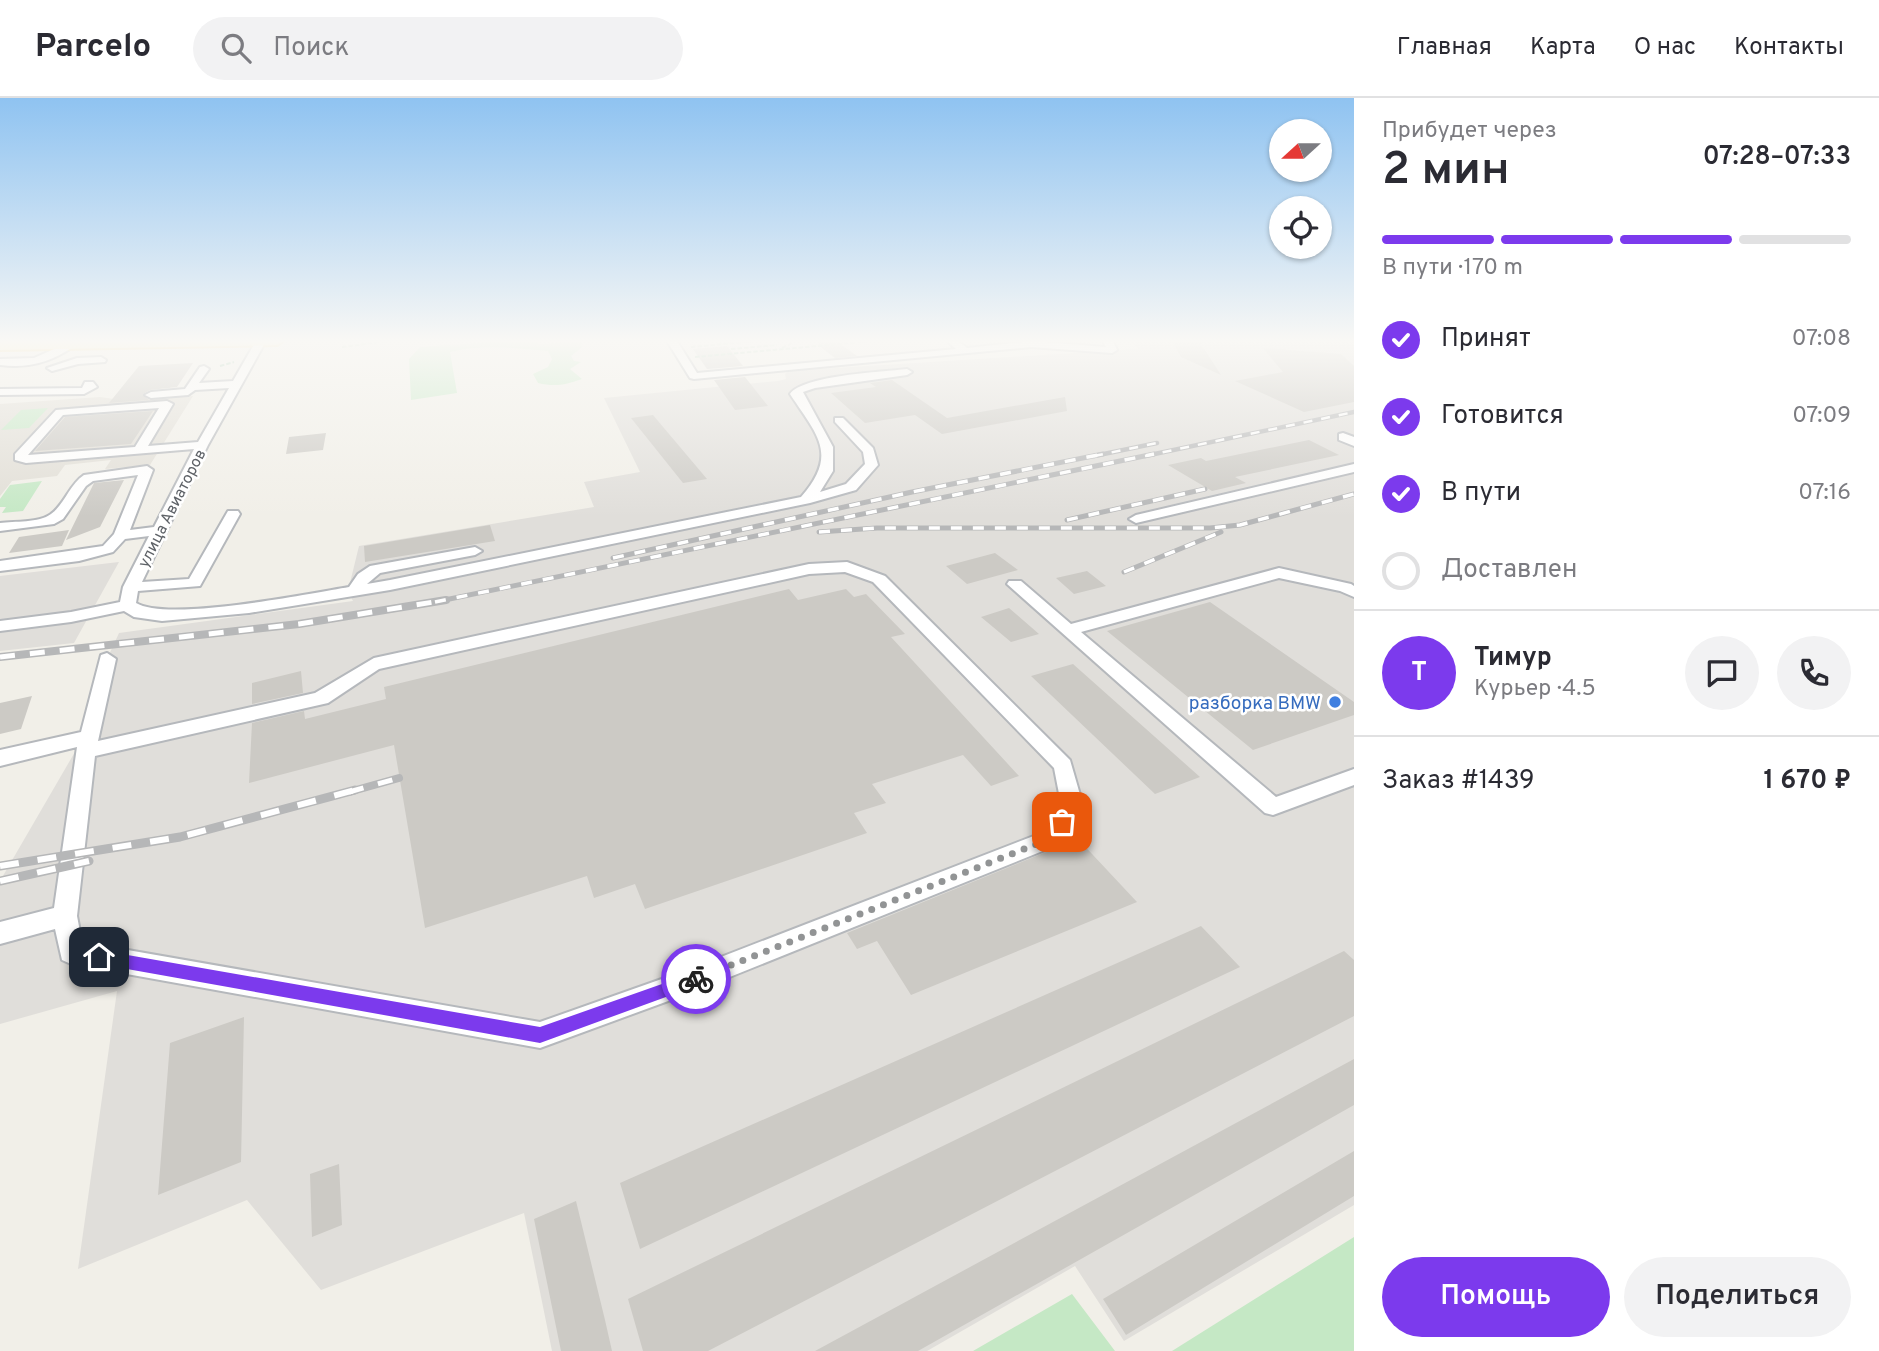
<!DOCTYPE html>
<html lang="ru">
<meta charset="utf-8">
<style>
:root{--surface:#fff;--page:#f2f2f3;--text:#2b2b33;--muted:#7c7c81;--line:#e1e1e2;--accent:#7c3aed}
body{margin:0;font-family:Overpass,sans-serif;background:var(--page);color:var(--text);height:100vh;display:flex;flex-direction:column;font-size:26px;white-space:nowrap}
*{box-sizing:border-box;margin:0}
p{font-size:23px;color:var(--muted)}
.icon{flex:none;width:38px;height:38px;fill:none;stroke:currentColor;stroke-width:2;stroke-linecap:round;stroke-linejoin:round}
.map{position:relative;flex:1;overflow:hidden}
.details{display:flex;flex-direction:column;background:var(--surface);width:525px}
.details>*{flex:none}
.needle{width:46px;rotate:249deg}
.buttons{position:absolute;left:1269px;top:21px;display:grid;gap:14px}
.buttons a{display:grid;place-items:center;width:63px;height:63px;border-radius:50%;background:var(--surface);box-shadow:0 2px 5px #0004;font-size:35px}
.pin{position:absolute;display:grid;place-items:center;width:60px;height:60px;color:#fff;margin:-30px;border-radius:14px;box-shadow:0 4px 10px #0006}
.courier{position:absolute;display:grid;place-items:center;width:70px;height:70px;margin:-35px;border:5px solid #7c3aed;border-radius:50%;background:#fff;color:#222;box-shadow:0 2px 9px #0007}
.overview em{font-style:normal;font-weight:600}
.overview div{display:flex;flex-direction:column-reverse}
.overview{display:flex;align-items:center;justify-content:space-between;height:119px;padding:0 28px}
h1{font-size:46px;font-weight:600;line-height:52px}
.bar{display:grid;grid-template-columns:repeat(4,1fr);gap:10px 7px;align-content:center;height:84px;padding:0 28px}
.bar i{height:9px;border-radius:5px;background:var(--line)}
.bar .on{background:var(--accent)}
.bar p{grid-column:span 4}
.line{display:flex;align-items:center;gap:18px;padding:0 28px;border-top:2px solid var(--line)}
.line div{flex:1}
.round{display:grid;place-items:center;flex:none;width:74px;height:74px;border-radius:37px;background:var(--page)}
ol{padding:0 28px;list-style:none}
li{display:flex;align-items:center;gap:21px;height:77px}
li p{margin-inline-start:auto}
li .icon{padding:7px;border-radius:50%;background:var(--accent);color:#fff;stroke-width:4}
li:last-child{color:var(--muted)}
li i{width:38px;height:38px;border:4px solid var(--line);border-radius:50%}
.cta{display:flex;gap:14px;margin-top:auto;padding:14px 28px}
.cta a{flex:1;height:80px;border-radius:42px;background:var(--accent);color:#fff;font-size:28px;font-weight:600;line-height:80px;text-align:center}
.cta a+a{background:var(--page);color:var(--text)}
header{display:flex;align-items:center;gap:42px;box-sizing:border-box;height:98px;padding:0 35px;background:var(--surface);border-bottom:2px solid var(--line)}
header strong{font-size:33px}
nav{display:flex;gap:38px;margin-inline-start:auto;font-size:24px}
.search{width:490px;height:63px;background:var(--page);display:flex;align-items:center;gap:18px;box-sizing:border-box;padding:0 24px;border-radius:38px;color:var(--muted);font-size:26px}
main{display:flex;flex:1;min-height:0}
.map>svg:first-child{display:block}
</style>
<header>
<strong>Parcelo</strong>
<div class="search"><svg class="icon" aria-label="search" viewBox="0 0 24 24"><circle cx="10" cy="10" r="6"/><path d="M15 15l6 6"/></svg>Поиск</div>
<nav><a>Главная</a><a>Карта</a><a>О нас</a><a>Контакты</a></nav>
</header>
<main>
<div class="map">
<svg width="1354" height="1253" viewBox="0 0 1354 1253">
<rect width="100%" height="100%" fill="#f1efe8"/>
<path fill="#e0deda" d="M1131 243H1354V1107L1124 1243 1075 1168 927 1253H552L524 1115 321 1192 247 1102 78 1171 117 893 0 926V783L90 628 107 561 119 535 353 503 348 493 359 448 594 409 584 384 640 374 604 300 778 283 786 281 785 276 788 273 1138 251Z
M119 464 74 545 0 553V478Z"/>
<path fill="#e1ded6" d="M193 298 150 367 105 371 111 362 65 367 57 378 12 383 0 398V306L100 299 121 302Z"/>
<path fill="#c5e8c5" d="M505 243H537L540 246 581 243 582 249 571 258 574 263 581 264 570 271 582 281C566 287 554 289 538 285L533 276 548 269 552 261 548 253C515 250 483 246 450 254L457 295 411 302 409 261 420 249Z
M48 310 29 330 1 332 21 312Z
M42 383 23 413 2 415 6 409H0V401L10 387Z
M1354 1139V1253H1172Z
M1072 1196 1115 1253H973Z"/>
<path fill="#cccac5" d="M821 243H836L857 258 835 260 818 247Z
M1172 243H1199L1221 277 1181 259Z
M727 248 743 268 707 271 693 251Z
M1263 250 1341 256 1354 268V304L1304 314 1235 283 1283 274Z
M193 265 177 289 150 292 143 296 149 302 109 305 139 268Z
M745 279 768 308 735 312 714 282Z
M892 282 947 320 1065 299 1067 313 942 336 915 317 865 325 831 295 876 289 870 285Z
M153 313 131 346 35 353 65 319Z
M653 317 707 381 683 385 631 320Z
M326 335 323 352 286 356 289 339Z
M1309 342 1339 357 1235 379 1246 385 1212 393 1168 367 1201 360 1206 363Z
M124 382 100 429 66 442 94 385Z
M490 427 495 443 365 464 364 448Z
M69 432 62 448 9 455 19 439Z
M995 455 1018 472 967 486 946 468Z
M1087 473 1106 488 1074 496 1056 480Z
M789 491 798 502 846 491 854 499 866 496 905 536 891 539 1019 678 991 688 963 657 872 686 886 705 854 715 867 735 645 811 635 786 594 800 587 778 425 830 394 647 249 685 252 625 304 613 305 621 386 601 384 589Z
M1210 504 1354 604V617L1253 652 1107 533Z
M1009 510 1039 536 1011 544 981 519Z
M1073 566 1200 679 1155 696 1031 578Z
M301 573 303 595 252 606V585Z
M32 598 21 631 0 636V605Z
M1078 741 1137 804 911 897 877 843 857 851 847 835Z
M1201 828 1240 869 640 1151 620 1085Z
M1344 853 1354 862V918L708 1253H643L628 1201Z
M244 919 241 1064 158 1097 170 945Z
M1354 961V1007L918 1253H815Z
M1354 1053V1098L1126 1237 1103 1201Z
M339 1066 342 1127 312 1139 310 1076Z
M576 1103 605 1222 612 1253H561L534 1121Z"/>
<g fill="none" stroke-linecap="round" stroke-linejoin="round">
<g stroke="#b5b8bc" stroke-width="4">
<path id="minor" d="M256 243H266L208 347 142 484 189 481 228 413H238L240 416 200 488 138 493 136 505C167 524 307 496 349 489L358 476 370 468 475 449 482 453 475 457 380 475 367 486 390 482 801 399C839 356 817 337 790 296 804 277 882 274 907 271L912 274 907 277 815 290 803 294 833 349V373L820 394 846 386 865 366 863 354 835 324V320H843L873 350 878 367 856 392 810 405 390 492 249 515 162 523 134 519 124 513 71 524 0 533V523L71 514 120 504 123 489 149 438 125 441 113 454 79 463 0 473V463L103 448 114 436 138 377 93 383 86 388 63 421 54 426 0 433V425C14 423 39 425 51 416 65 406 69 387 84 377L147 368 153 372 130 432 154 429 194 351 26 365 15 362V356L56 312 167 303 173 306 148 348 198 344 229 290 195 292 188 297 151 300 145 297 151 294 185 291 200 269 204 268 209 271 199 285 233 283ZM159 310 135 349 28 357 63 317Z
M667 243H677L697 275 956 251 947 243H958L967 250 1031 243 1106 249 1103 243H1113L1117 252 1112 255 1031 249 694 281 690 280Z
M70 244 75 247 73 249C50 264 28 271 0 267V261L34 260Z
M101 259 106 262 105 264 78 266 52 273 47 270 77 260Z
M85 284H93L97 289 84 296 0 297V291L82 290Z
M1343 335 1354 339V348L1339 342V336Z
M1354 366V374L1136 425 1129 421 1136 417Z
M847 464 885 478 1070 662 1083 707 1060 746 690 895 540 950 71 866 62 862 55 831 0 846V824L54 810 77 649 0 668V652L81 634 101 557 107 555 116 561 98 643 315 595 374 560 809 466ZM845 474 873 484 1054 670 1061 706 1044 734 690 871 540 924 82 844 77 818 95 658 328 605 379 571 809 476Z
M1279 470 1351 486 1354 488V499L1340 493 1279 480 1081 534 1276 699 1354 671V687L1273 717 1265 715 1007 486 1009 483H1021L1071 526Z"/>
</g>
<g stroke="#f2c960" stroke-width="4">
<path id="major" d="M283 243 277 247 0 252V244Z"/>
</g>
<path stroke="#9cc7a9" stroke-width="2" stroke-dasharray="4.5 2" stroke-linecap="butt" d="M342 249 387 243
M691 249 756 243
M782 250 796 243
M731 251 777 247
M695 259 872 243
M220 268 234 264"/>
<use href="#minor" fill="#fff" fill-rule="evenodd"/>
<use href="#major" fill="#fff2af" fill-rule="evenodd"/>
<g stroke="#b6b7b8" stroke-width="4.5">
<path id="rail-far3" d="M1094 358 1157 345
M1145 358 1354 314"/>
</g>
<g stroke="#b6b7b8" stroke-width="5">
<path id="rail-far2" d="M1067 422 1205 391
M819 434 877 430H1210L1240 427 1354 396
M613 460 912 394 1103 356
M1124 474 1221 434
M435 504 1154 356"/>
</g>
<g stroke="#b6b7b8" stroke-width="8">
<path id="rail-far1" d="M0 559 299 526 446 502
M349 694 399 680"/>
</g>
<g stroke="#b6b7b8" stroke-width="9">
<path id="rail" d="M0 768 180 739 355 692
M0 783 89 763"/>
</g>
<use href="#rail-far3" stroke="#fff" stroke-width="2.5" stroke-dasharray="9" stroke-linecap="butt"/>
<use href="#rail-far2" stroke="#fff" stroke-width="3.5" stroke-dasharray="11" stroke-linecap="butt"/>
<use href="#rail-far1" stroke="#fff" stroke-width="5" stroke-dasharray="15" stroke-linecap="butt"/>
<use href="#rail" stroke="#fff" stroke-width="6" stroke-dasharray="19" stroke-linecap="butt"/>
</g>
<linearGradient id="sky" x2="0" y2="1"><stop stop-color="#8fc3f1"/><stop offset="0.58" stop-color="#f9f8f5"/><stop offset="1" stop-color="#f9f8f5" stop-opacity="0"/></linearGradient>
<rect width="1354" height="419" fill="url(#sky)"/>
<path fill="#7c3aed" d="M99 852 540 929 696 874 702 876 704 881 702 886 696 888 540 945 99 866 92 859Z"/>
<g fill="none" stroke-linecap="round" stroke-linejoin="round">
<path stroke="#929495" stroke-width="7" stroke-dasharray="0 12.6" d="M696 881 1052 740 1062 724"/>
</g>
<circle fill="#3f7fe0" stroke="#fff" stroke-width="2.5" cx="1335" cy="604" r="7"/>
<g text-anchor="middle" stroke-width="5" stroke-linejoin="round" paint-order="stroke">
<g font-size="16" fill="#5f6368" stroke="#fff">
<text transform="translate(171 410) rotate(-63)" y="6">улица Авиаторов</text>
</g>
<g font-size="19" fill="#366cbe" stroke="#fff" text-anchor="end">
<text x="1321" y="611">разборка BMW</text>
</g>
</g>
</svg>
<div class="buttons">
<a><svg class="needle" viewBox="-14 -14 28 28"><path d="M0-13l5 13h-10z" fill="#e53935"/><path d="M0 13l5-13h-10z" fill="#7c7c81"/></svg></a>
<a><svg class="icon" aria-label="locate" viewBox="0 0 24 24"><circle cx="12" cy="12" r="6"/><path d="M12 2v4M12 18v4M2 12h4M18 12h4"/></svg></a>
</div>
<div class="pin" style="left:1062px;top:724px;background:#ea580c"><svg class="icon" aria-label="bag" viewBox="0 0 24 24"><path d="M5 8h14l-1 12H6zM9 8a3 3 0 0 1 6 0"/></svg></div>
<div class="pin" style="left:99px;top:859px;background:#1f2937"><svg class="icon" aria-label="home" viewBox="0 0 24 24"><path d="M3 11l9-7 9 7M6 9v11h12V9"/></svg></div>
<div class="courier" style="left:696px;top:881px"><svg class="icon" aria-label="bike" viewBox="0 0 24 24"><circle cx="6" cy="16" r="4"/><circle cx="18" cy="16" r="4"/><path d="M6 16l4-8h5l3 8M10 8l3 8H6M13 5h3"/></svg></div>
</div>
<section class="details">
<div class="overview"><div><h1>2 мин</h1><p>Прибудет через</p></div><em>07:28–07:33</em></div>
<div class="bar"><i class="on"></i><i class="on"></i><i class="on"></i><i></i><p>В пути · 170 m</p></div>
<ol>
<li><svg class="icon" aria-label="check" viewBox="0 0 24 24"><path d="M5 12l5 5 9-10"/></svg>Принят<p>07:08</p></li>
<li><svg class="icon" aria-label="check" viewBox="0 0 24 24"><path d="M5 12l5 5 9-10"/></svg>Готовится<p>07:09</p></li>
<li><svg class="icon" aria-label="check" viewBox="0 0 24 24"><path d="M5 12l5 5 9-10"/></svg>В пути<p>07:16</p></li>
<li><i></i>Доставлен</li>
</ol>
<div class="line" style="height:126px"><b class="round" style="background:var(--accent);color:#fff">Т</b><div><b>Тимур</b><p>Курьер · 4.5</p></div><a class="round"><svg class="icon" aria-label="chat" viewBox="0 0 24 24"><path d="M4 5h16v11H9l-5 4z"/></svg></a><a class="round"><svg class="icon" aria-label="phone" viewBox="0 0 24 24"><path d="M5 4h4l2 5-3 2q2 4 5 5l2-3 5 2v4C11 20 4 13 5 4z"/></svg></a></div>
<div class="line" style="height:91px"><div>Заказ #1439</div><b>1 670 ₽</b></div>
<div class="cta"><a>Помощь</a><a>Поделиться</a></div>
</section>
</main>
